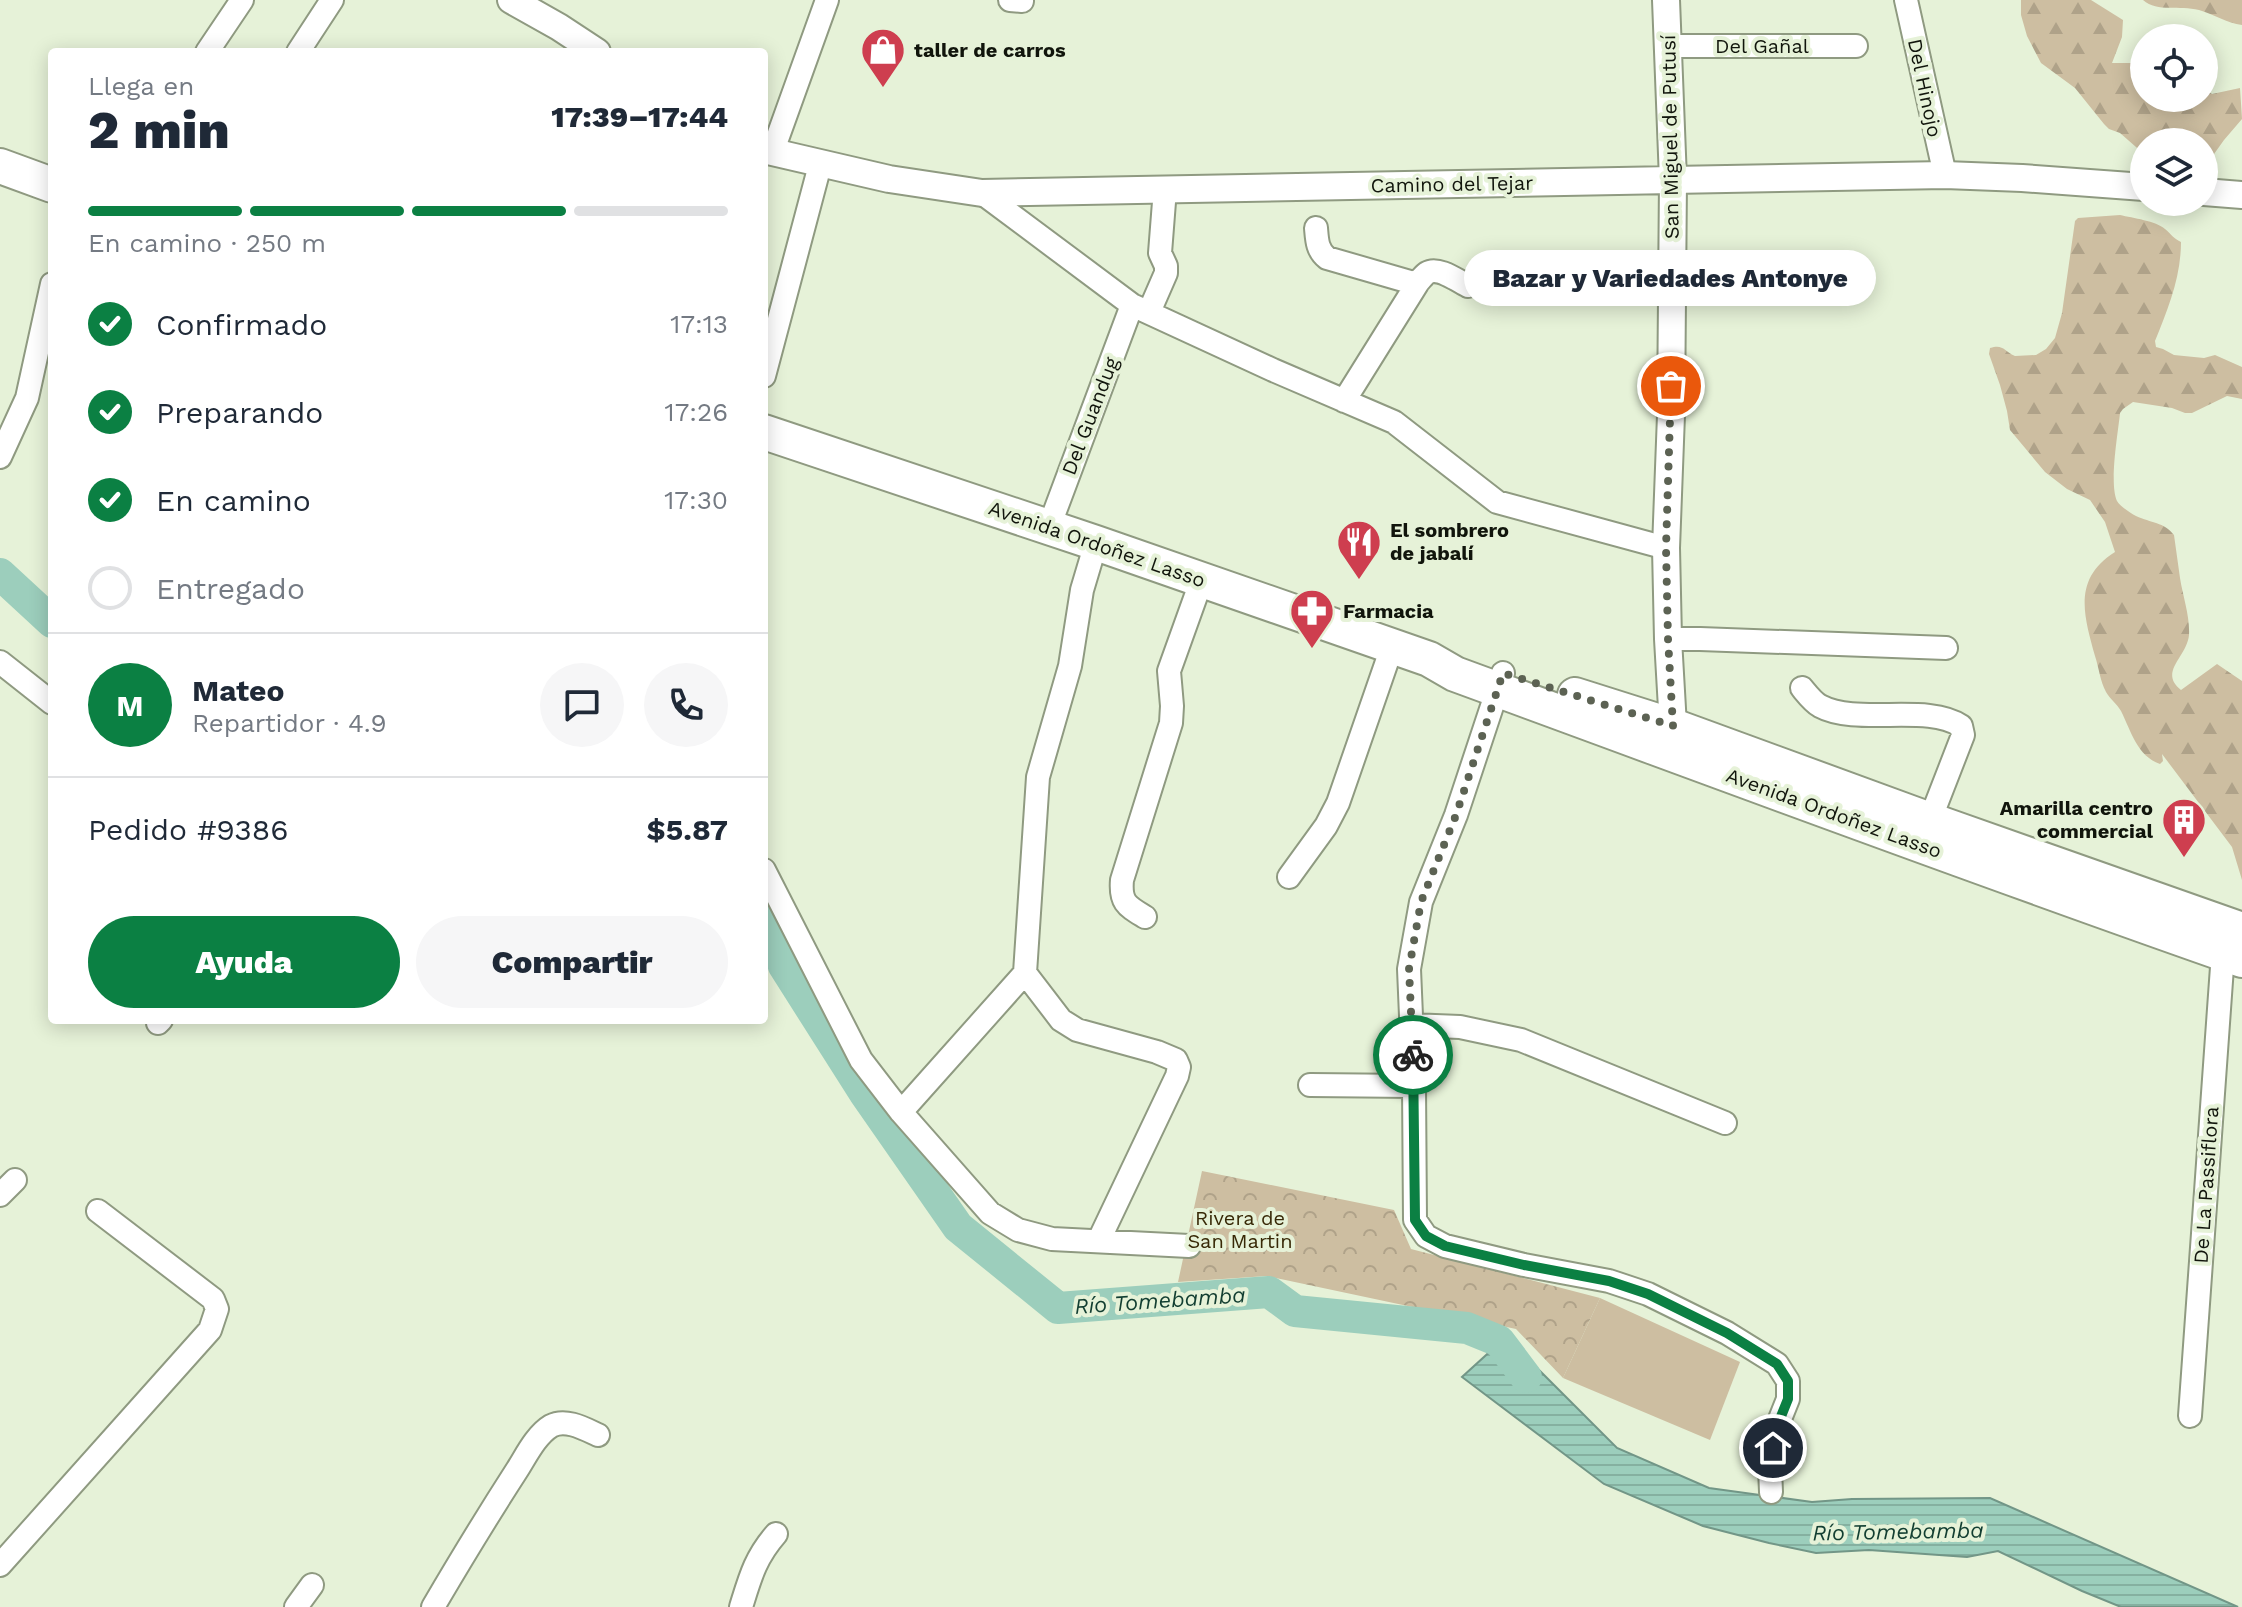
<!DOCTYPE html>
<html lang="es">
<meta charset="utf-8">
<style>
:root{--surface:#fff;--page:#f6f6f7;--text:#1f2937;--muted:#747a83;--line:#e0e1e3;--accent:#0b8043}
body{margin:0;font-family:"Work Sans",sans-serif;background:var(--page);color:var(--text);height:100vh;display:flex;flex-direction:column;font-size:30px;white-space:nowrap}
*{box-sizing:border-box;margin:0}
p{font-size:26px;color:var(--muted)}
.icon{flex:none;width:44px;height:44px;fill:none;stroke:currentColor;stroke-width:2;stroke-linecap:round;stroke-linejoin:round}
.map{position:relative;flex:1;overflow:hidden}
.drawer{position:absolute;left:48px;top:48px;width:720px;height:976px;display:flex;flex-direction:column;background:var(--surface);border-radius:8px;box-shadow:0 4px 20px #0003}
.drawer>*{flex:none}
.fabs{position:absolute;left:2130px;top:24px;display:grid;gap:16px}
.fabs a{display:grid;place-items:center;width:88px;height:88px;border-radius:50%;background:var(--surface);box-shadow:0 4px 20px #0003;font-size:40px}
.pin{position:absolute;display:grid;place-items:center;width:68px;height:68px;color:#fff;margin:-34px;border:4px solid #fff;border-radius:50%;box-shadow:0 2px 8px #0007}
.courier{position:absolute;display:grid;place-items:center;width:80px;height:80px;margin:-40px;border:6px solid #0b8043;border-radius:50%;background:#fff;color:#222;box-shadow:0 2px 10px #0007}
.bubble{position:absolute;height:56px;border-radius:28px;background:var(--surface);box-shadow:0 4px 20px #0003;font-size:26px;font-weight:800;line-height:56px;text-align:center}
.headline em{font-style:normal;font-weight:800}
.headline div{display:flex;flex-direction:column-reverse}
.headline{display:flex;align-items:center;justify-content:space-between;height:136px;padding:0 40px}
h1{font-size:52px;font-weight:800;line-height:60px}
.bar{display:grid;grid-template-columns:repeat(4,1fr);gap:12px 8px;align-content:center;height:96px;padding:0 40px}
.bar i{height:10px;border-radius:6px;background:var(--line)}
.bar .on{background:var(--accent)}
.bar p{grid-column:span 4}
.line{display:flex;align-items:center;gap:20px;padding:0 40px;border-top:2px solid var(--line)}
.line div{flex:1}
.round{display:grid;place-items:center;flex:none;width:84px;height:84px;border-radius:42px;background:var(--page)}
ol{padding:0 40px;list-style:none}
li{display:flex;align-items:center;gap:24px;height:88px}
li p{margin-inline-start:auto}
li .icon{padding:8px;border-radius:50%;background:var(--accent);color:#fff;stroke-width:4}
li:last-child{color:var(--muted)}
li i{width:44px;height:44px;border:4px solid var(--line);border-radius:50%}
.action{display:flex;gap:16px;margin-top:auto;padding:16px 40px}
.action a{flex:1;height:92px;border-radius:48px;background:var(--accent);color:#fff;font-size:32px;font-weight:800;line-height:92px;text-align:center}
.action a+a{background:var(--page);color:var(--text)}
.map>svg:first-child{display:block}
</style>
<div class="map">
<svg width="2242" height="1607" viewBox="0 0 2242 1607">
<defs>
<pattern id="forest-firs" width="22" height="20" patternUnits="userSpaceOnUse" patternTransform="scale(2)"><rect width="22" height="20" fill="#cdbea1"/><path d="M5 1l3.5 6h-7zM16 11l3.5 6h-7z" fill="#afa289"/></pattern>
<pattern id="park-crowns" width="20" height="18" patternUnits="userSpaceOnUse" patternTransform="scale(2)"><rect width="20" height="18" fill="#cdbea1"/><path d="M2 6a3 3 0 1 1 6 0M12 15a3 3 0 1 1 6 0" fill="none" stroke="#afa289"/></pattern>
<pattern id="water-rules" width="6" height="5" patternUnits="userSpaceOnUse" patternTransform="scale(2)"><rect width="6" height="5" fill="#9ccebc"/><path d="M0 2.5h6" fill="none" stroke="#85b0a0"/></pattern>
</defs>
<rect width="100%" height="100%" fill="#e6f2d8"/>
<path fill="url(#forest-firs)" d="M2021 0H2091L2123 20 2122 37 2112 63H2144V98H2204V89L2212 94 2240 88 2242 119 2224 140 2214 154 2204 156V142H2144V154L2120 133 2109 129 2104 124 2075 88 2041 63 2027 36 2021 15Z
M2143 0H2242V25C2227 23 2213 14 2199 10 2179 5 2158 13 2143 0Z
M2120 215C2133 218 2156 221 2165 229 2171 234 2173 238 2181 242 2181 277 2168 309 2155 341L2156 347 2163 349 2174 355 2204 358 2215 355 2242 367V399L2227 396 2192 413H2185L2172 408 2133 402 2123 409 2120 413C2118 434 2109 483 2117 501 2120 506 2130 513 2136 516 2151 523 2164 522 2174 535 2176 549 2178 564 2180 578 2183 597 2190 616 2189 635 2187 657 2158 672 2181 690L2217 664 2242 681V880L2232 847 2162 754 2163 761 2160 764C2137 756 2131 731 2121 711 2117 704 2110 699 2106 692 2100 681 2099 668 2095 656 2084 616 2072 579 2115 552L2105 522 2090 500 2067 489 2045 472 2010 430 2007 411 2000 385 1989 354 1990 348C2004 344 2003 351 2015 356L2036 355 2046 349 2055 338 2062 313 2075 221 2078 218Z"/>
<path fill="url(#park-crowns)" d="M1202 1171 1394 1210 1411 1249 1600 1298 1563 1378 1516 1329 1267 1276 1178 1282Z"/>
<path fill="#cdbea1" d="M1600 1298 1740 1362 1710 1440 1563 1378Z"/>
<path fill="url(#water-rules)" stroke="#729687" stroke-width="2" d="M1506 1337 1617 1448 1709 1488 1812 1502 1852 1499 1990 1498 2238 1607H2121L2082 1591 1998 1551 1967 1557 1869 1550 1816 1553 1769 1543 1703 1526 1604 1484 1462 1377Z"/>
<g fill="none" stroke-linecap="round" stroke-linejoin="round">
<path stroke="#9ccebc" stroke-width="32" d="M0 574 52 622
M764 907 784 966 864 1092 958 1227 1058 1308 1269 1292 1295 1311 1467 1328 1499 1341 1526 1377"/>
<g stroke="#8f9a81" stroke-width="26">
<path id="minor" d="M1010 0 1022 1
M1906 0 1945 175
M1668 46H1856
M207 52 242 0
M298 52 332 0
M772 153 827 0
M982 193 1132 305 1273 370 1394 422 1497 502 1666 548
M1316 228C1317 240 1317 250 1327 258L1417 284
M1149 312 1166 273V266L1160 253 1165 189
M764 376 820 165
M1344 401 1417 284C1418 282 1425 274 1427 273 1438 266 1458 281 1468 286
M0 457 27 398 52 284
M1049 527 1132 305
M1668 639H1700L1946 648
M0 662 52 703
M1503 673 1456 815 1421 902 1409 969 1414 1086 1415 1220 1426 1236 1445 1246 1524 1265 1609 1281 1648 1294 1727 1333 1777 1364 1788 1381V1399L1776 1429 1770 1468 1771 1492
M1802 688C1807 694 1813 702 1820 706 1857 726 1928 703 1961 726L1963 735 1930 820
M764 870 861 1060 901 1112 990 1213 1018 1230 1052 1239 1189 1246
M1289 877 1326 826 1338 803 1392 647
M1145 917C1127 906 1120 903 1122 880L1171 723 1172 706 1169 671 1202 579
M1025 973 1038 777 1070 666 1082 590 1096 543
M158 1023 161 1020
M1410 1025 1460 1027 1521 1040 1725 1123
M1310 1085 1414 1086
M901 1112 1025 973 1061 1020 1077 1030 1157 1052 1176 1060 1179 1067 1177 1076 1099 1240
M0 1195 15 1180
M2190 1416 2223 953
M0 1565 210 1330 217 1309 213 1299 98 1211
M296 1607 312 1585
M433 1607C460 1561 488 1515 517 1470 526 1456 536 1435 551 1426 566 1418 585 1429 598 1435
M741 1607C750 1578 755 1558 776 1534"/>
</g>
<g stroke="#8f9a81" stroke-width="30">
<path id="tertiary" d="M511 0 559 27 597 52
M1666 0 1673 180 1671 415 1666 548 1668 639 1673 726 1669 743
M764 150 889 179 982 193 1945 175 2022 178 2144 187
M2204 192 2242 195"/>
</g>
<g stroke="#8f9a81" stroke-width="38">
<path id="primary" d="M0 166 52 185
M764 432 1096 543 1429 659 1455 674C1717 770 1978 868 2242 960
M1575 695 1673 726 1930 820 2242 930"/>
</g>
<use href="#minor" stroke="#fff" stroke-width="22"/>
<use href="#tertiary" stroke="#fff" stroke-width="26"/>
<use href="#primary" stroke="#fff" stroke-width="34"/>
</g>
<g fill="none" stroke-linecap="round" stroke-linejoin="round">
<path stroke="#5c6253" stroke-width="8" stroke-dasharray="0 14.4" d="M1413 1055 1409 969 1421 902 1456 815 1503 673 1673 726 1668 639 1666 548 1671 386"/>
<path stroke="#0b8043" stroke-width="10" d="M1413 1055 1415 1220 1426 1236 1445 1246 1524 1265 1609 1281 1648 1294 1727 1333 1777 1364 1788 1381V1399L1776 1429 1773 1448"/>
</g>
<defs>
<g id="shop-pin" transform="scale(2.3)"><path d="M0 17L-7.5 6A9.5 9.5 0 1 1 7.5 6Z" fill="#ce3e4f" stroke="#e6f2d8"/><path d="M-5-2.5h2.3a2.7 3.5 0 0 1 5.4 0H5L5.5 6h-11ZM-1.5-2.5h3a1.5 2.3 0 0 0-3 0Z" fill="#fff"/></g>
<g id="restaurant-pin" transform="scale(2.3)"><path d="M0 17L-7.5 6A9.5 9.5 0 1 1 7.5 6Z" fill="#ce3e4f" stroke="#e6f2d8"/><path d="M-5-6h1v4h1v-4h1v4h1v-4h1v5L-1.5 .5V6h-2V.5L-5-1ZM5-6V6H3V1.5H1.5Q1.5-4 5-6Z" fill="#fff"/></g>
<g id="pharmacy-pin" transform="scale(2.3)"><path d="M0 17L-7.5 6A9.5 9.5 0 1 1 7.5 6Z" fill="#ce3e4f" stroke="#e6f2d8"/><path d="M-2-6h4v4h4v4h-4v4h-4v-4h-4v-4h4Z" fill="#fff"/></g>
<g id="building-pin" transform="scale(2.3)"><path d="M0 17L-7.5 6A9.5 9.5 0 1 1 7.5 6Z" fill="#ce3e4f" stroke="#e6f2d8"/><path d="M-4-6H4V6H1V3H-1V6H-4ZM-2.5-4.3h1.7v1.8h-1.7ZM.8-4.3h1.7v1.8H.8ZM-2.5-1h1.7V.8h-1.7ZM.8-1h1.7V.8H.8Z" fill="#fff"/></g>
</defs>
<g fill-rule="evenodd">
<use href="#shop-pin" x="883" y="50"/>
<use href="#restaurant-pin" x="1359" y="542"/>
<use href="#pharmacy-pin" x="1312" y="611"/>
<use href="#building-pin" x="2184" y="820"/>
</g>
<g text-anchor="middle" stroke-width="8" stroke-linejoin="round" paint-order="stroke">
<g font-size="20" fill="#11150c" stroke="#e6f2d8">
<text x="1762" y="53">Del Gañal</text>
<text transform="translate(1925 88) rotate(78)" y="7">Del Hinojo</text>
<text transform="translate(1670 137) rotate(-91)" y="7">San Miguel de Putusí</text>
<text transform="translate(1452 184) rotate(-1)" y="7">Camino del Tejar</text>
<text transform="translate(1090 416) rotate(-69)" y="7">Del Guandug</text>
<text transform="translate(1097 544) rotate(19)" y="7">Avenida Ordoñez Lasso</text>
<text transform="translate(1834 813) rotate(20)" y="7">Avenida Ordoñez Lasso</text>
<text transform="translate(2206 1185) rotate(-86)" y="7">De La Passiflora</text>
</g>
<g font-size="20" font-weight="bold" fill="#11150c" stroke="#e6f2d8" text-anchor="start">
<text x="914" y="57">taller de carros</text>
<text x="1390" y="537">El sombrero<tspan x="1390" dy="23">de jabalí</tspan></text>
<text x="1343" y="618">Farmacia</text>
<text x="2153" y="815" text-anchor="end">Amarilla centro<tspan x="2153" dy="23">commercial</tspan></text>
</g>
<g font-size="20" fill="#372806" stroke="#e6f2d8">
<text x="1240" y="1225">Rivera de<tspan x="1240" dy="23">San Martin</tspan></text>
</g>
<g font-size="22" font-style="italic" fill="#123e31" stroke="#e6f2d8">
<text transform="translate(1160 1300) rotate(-4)" y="8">Río Tomebamba</text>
<text transform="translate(1898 1531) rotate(-1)" y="8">Río Tomebamba</text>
</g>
</g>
</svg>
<div class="fabs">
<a><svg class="icon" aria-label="locate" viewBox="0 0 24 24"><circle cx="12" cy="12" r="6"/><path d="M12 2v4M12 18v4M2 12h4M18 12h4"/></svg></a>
<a><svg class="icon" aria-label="layers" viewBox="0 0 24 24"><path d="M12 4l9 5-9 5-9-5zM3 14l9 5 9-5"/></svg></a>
</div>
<div class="pin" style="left:1671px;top:386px;background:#ea580c"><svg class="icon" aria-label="bag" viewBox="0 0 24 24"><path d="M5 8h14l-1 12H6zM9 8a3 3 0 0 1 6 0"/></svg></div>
<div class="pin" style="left:1773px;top:1448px;background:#1f2937"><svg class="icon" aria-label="home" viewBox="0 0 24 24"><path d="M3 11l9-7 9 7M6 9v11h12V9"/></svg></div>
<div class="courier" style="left:1413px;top:1055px"><svg class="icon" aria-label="bike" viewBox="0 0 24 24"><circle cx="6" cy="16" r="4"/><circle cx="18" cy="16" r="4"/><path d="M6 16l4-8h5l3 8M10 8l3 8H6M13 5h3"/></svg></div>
<div class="bubble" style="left:1464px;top:250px;width:412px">Bazar y Variedades Antonye</div>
<section class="drawer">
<div class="headline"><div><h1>2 min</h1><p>Llega en</p></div><em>17:39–17:44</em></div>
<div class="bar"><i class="on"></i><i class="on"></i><i class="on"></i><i></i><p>En camino · 250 m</p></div>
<ol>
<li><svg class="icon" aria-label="check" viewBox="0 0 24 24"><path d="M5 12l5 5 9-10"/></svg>Confirmado<p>17:13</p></li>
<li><svg class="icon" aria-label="check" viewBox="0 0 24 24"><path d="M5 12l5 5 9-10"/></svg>Preparando<p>17:26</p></li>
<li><svg class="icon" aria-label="check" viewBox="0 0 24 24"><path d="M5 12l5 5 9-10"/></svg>En camino<p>17:30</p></li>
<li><i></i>Entregado</li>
</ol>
<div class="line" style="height:144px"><b class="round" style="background:var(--accent);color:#fff">M</b><div><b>Mateo</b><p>Repartidor · 4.9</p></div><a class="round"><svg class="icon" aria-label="chat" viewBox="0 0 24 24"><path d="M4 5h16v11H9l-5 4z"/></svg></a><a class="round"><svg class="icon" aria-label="phone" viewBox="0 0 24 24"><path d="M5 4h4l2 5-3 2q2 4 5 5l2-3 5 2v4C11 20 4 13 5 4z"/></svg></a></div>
<div class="line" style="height:104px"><div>Pedido #9386</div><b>$5.87</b></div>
<div class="action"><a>Ayuda</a><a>Compartir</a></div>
</section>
</div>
